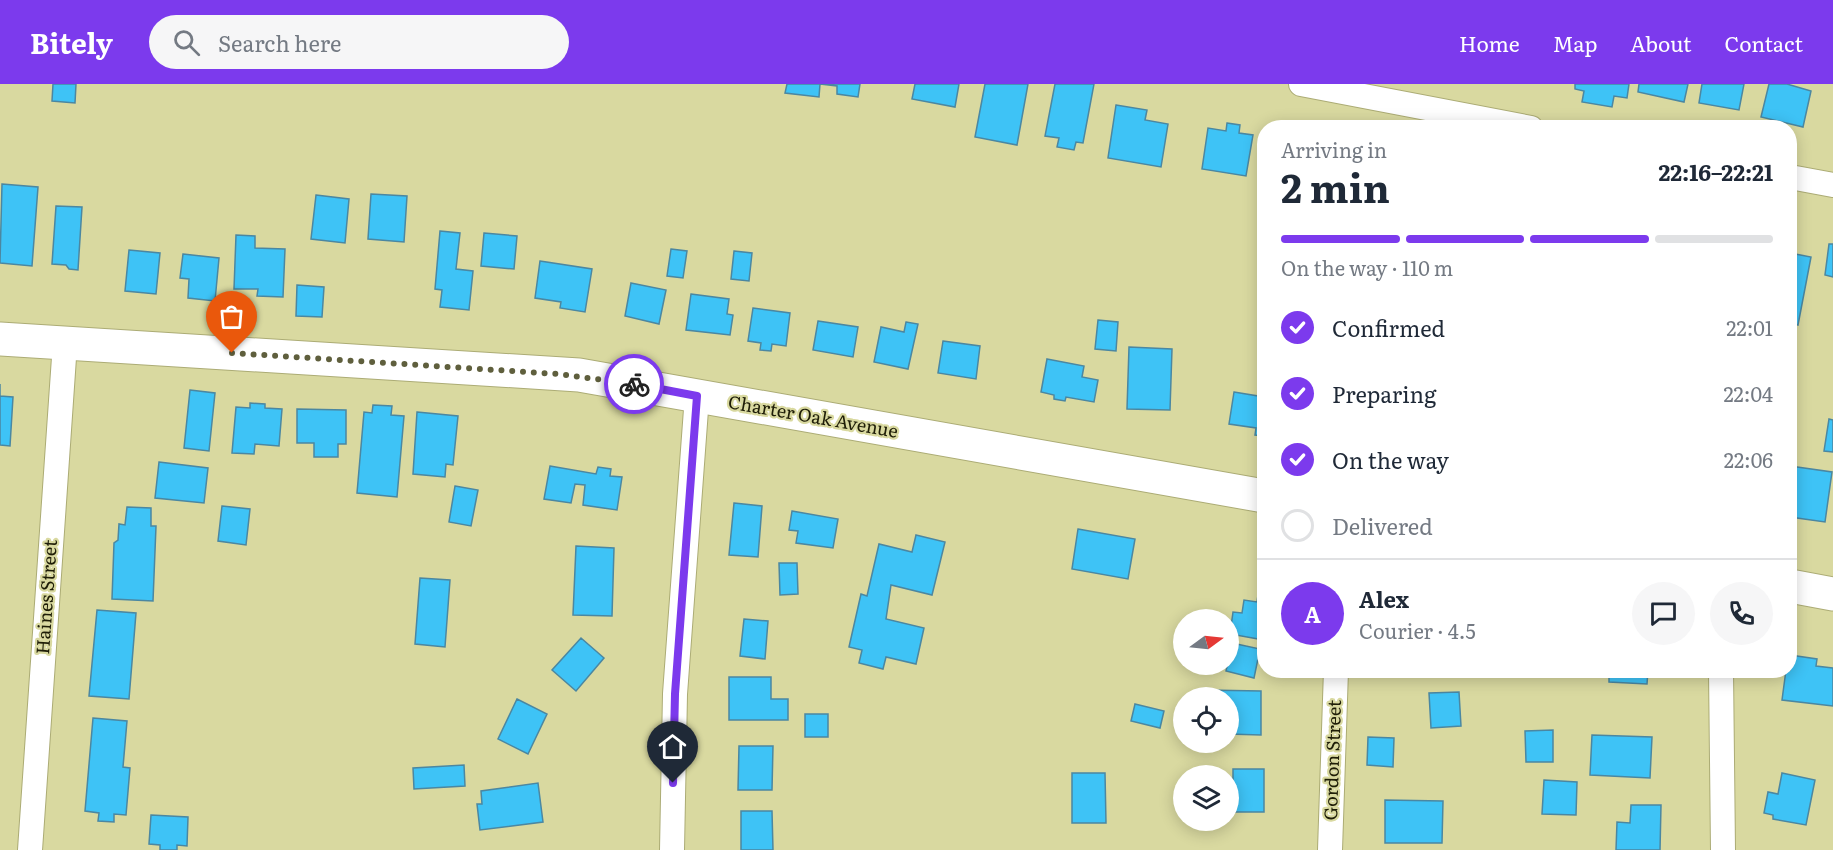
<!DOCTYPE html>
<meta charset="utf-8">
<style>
:root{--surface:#fff;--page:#f6f6f7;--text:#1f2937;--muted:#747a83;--line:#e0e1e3;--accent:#7c3aed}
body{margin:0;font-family:Literata,serif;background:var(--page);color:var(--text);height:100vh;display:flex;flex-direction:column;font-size:22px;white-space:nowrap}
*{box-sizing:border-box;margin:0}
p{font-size:20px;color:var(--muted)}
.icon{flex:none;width:33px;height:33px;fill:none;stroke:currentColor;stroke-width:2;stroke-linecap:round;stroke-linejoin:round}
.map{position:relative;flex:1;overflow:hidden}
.panel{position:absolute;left:1257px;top:36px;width:540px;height:558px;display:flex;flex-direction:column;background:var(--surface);border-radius:24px;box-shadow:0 3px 15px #0003}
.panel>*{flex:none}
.needle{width:39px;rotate:75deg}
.buttons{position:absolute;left:1173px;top:525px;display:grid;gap:12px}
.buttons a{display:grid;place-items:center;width:66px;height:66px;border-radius:50%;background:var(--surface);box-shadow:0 3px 15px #0003;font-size:30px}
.pin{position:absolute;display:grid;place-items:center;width:51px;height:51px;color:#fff;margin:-62px -26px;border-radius:50% 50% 50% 0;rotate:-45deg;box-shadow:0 0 6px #0007}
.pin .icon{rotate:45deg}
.courier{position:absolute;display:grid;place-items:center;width:60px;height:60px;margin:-30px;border:4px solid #7c3aed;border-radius:50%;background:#fff;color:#222;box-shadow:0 2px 8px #0007}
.headline em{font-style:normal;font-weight:700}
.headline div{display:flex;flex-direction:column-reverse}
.headline{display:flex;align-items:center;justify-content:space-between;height:102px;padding:0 24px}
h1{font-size:39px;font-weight:700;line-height:45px}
.bar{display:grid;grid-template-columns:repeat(4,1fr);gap:9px 6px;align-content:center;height:72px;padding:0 24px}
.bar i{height:8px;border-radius:4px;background:var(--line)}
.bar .current{background:var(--accent)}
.bar p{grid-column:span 4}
.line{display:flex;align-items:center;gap:15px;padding:0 24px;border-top:2px solid var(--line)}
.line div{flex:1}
.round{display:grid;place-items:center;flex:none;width:63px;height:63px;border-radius:32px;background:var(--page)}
ol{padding:0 24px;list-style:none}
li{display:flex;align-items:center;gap:18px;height:66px}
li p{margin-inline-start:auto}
li .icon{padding:6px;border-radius:50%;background:var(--accent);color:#fff;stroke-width:4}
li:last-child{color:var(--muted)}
li i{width:33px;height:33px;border:3px solid var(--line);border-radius:50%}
header{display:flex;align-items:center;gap:36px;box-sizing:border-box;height:84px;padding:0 30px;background:var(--accent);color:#fff}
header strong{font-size:28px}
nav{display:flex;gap:33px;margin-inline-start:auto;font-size:21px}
.search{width:420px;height:54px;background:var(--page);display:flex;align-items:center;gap:15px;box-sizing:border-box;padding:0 21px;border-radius:33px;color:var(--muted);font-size:22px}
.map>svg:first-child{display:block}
</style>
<header>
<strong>Bitely</strong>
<div class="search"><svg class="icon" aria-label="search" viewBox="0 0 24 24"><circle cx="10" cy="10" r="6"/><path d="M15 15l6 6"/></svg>Search here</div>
<nav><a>Home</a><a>Map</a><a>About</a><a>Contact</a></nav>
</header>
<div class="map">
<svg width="1833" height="766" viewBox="0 0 1833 766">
<rect width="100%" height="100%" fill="#d9d9a0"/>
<path fill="#3ec3f6" stroke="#4b87a1" stroke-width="1.5" d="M53 0H76L75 19 52 17Z
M787 0H860L858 13 837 10V2L820 0 819 13 785 9Z
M915 0H959L955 23 912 15Z
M985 0H1028L1017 61 975 53Z
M1055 0H1094L1083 59 1076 58 1074 66 1057 63 1059 54 1045 52Z
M1575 0H1629L1627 14 1614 12 1612 23 1582 18 1584 7 1575 5Z
M1639 0H1688L1684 18 1638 8Z
M1702 0H1744L1739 26 1699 19Z
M1769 0H1787L1811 7 1803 43 1761 33Z
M1116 21 1147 26 1145 36 1168 40 1161 83 1108 74Z
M1227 39 1240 41 1239 49 1253 51 1246 92 1202 85 1208 44 1226 47Z
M2 100 38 103 32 182 0 179Z
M371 110 407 112 404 158 368 155Z
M316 111 349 115 345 159 311 155Z
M56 122 82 123 78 186 69 185 66 181 52 180Z
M440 147 460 149 456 185 473 187 469 226 440 223 442 206 435 205Z
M484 149 517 152 514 185 481 182Z
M236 151 255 152V164L285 165 283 213 257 212 258 205H234Z
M1829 160H1833V193L1825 191Z
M671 165 687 167 683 194 667 192Z
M129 166 160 169 156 210 125 207Z
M734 167 752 169 749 197 731 195Z
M1790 169 1811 173 1798 241 1790 239Z
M183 170 219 174 215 217 188 214 189 195 180 194Z
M540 177 592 185 585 228 560 224 561 218 535 214Z
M631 199 666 206 659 240 625 232Z
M297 201 324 203 322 233 296 232Z
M691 210 729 215 727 230 733 231 730 251 686 246Z
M753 224 790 229 786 262 772 260 771 267 760 266 761 259 748 257Z
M1098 236 1118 238 1116 267 1095 265Z
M818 237 858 243 853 273 813 266Z
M906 238 918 240 908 285 874 278 881 243 904 248Z
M943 257 980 262 976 295 938 289Z
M1129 263 1172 265 1170 326 1127 325Z
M1047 275 1084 282 1082 293 1098 296 1094 318 1066 313 1065 317 1054 315V311L1041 308Z
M1790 279 1795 280 1790 312Z
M0 300V312L13 313 10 362 0 361Z
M190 306 215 309 209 367 184 364Z
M1234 308 1264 313V352L1255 351 1256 344 1229 340Z
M250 319 265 320V324L282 325 279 362 255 360 254 370 232 369 236 323 250 324Z
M373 321 392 322 391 331 404 332 397 413 357 409 364 328 372 329Z
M297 325 346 326V360H338V373H314V359H297Z
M417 328 458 332 453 381 446 380 445 393 413 390Z
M1829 335 1833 336V368L1824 367Z
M159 378 208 384 204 419 155 414Z
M550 382 596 390 598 383 611 385 610 392 622 393 617 426 583 421 585 401 575 400 571 419 544 415Z
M1790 382 1832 388 1825 438 1790 433Z
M455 402 478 406 471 442 449 438Z
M734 419 762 422 758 473 729 471Z
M222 422 250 425 246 461 218 457Z
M127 423 151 424V442H156L153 517 112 515 114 459 118 456 119 440 125 441Z
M792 427 838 435 833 464 796 459 798 447 789 446Z
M1078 445 1135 455 1128 495 1072 485Z
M916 451 945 458 932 511 891 501 886 535 924 544 916 580 886 573 883 585 859 579 862 566 849 563 861 510 867 512 879 460 912 468Z
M576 462 614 464 612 532 573 531Z
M779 479H797L798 510 780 511Z
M420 494 450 496 445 563 415 560Z
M1259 504 1264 505V556L1230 550 1233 528 1242 529 1244 516 1257 518Z
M97 526 136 529 129 615 89 612Z
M744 535 768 537 765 575 740 572Z
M581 554 604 574 576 607 552 586Z
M1232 559 1260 565 1254 594 1226 587Z
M1790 571 1817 575 1816 582 1833 584V622L1782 616 1786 586H1790Z
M1609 586H1648L1647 600 1609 598Z
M729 593H771V615H788V636H729Z
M1204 606 1261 607V651L1228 650V614H1204Z
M1459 608 1461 642 1431 644 1429 609Z
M517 615 547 630 528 670 498 655Z
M1135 620 1164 627 1160 644 1131 637Z
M805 630H828V653H805Z
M93 634 127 637 123 683 130 684 126 731 114 730V738L98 737 99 729 85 727Z
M1553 646V678H1526L1525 647Z
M1592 651 1652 653 1650 694 1590 691Z
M1368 653 1394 654 1393 683 1367 681Z
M739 662H773L772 706H738Z
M464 681 465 702 414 705 413 684Z
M1233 685H1264V728H1233Z
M1072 689H1105L1106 739H1072Z
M1782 689 1815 696 1806 741 1773 735V731L1764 729 1768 708 1778 710Z
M1544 696 1577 698 1576 731 1542 730Z
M538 699 543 738 480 746 477 720H482L481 707Z
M1385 716 1443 717 1442 759H1385Z
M1631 721H1661L1660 766H1616L1617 738 1630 739Z
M741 727H772L773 766H741Z
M151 731 188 733 187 762 177 761V766H160V761L149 760Z"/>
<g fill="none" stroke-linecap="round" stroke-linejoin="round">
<g stroke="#acac75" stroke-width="26">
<path id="street" d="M1301 0 1531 44
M1790 93 1833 101
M1721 586 1723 766
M30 766 65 259
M672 766 675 610 697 312
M1330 766 1336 586"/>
</g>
<g stroke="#acac75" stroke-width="35">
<path id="secondary" d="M0 255 579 291 1264 412
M1790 502 1833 510"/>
</g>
<use href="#street" stroke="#fff" stroke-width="24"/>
<use href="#secondary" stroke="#fff" stroke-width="33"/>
</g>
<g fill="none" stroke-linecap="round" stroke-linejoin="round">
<path stroke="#5f5f3d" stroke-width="6" stroke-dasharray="0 10.8" d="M232 269 558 290 634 300"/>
<path stroke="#7c3aed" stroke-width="8" d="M634 300 697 312 675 610 673 699"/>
</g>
<g text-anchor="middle" stroke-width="4.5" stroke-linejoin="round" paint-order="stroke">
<g font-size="18" fill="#1e1d07" stroke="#d9d9a0">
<text transform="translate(813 333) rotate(10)" y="6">Charter Oak Avenue</text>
<text transform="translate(47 513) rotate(-86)" y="6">Haines Street</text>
<text transform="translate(1333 676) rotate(-88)" y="6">Gordon Street</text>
</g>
</g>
</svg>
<div class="buttons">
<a><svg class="needle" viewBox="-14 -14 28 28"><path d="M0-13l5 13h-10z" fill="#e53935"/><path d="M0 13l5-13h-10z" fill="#747a83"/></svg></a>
<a><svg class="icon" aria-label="locate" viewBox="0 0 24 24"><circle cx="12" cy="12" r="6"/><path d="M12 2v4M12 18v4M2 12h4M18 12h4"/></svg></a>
<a><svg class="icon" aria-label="layers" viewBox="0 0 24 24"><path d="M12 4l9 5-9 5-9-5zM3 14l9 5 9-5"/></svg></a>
</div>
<div class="pin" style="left:232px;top:269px;background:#ea580c"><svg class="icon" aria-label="bag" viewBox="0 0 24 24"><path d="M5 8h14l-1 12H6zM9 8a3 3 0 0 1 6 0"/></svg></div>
<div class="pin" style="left:673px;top:699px;background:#1f2937"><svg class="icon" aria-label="home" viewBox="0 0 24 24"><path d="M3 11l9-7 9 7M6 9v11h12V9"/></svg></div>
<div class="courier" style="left:634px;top:300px"><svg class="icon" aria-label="bike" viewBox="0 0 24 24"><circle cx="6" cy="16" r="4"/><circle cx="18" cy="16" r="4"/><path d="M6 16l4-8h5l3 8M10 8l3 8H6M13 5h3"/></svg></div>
<section class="panel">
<div class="headline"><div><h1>2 min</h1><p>Arriving in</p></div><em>22:16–22:21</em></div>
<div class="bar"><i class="current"></i><i class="current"></i><i class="current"></i><i></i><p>On the way · 110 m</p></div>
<ol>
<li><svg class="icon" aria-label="check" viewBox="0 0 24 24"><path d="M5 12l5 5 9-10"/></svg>Confirmed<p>22:01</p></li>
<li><svg class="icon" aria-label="check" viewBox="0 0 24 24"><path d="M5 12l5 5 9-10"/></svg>Preparing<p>22:04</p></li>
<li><svg class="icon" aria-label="check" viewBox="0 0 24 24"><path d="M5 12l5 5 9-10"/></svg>On the way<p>22:06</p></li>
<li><i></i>Delivered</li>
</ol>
<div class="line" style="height:108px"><b class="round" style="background:var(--accent);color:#fff">A</b><div><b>Alex</b><p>Courier · 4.5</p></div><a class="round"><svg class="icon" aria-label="chat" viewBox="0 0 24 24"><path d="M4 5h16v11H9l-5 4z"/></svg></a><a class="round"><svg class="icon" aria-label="phone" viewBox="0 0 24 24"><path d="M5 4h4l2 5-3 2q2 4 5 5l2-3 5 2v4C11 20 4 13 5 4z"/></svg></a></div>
</section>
</div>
